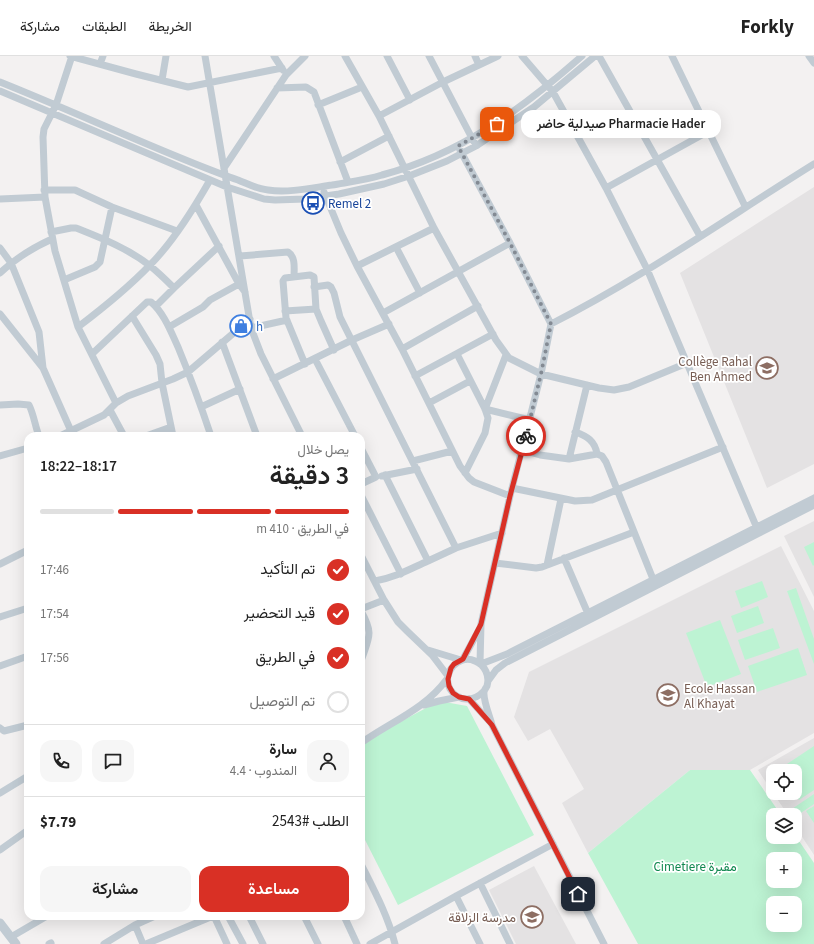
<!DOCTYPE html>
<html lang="ar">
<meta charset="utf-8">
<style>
:root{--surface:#fff;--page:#f6f6f6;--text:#222;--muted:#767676;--line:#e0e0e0;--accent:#d93025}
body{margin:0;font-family:"Source Sans 3",Vazirmatn,sans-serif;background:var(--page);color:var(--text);direction:rtl;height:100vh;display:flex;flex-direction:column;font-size:15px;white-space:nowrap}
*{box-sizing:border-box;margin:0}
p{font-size:13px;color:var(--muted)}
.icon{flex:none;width:22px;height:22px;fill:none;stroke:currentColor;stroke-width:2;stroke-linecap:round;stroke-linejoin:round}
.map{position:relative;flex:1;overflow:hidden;direction:ltr}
.drawer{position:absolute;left:24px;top:376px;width:341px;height:488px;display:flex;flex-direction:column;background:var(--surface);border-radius:12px;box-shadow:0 4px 16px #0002;direction:rtl}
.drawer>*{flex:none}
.buttons{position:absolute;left:766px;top:708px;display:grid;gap:8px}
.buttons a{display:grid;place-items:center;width:36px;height:36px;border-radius:8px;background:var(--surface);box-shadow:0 4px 16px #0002;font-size:20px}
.pin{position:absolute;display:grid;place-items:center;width:34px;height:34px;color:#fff;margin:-17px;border-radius:8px;box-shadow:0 2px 6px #0006}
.courier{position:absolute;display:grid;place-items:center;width:40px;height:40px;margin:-20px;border:3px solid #d93025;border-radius:50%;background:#fff;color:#222;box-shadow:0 1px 5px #0007}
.bubble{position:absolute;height:28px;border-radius:12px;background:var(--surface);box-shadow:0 4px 16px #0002;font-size:13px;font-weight:600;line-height:28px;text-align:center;direction:rtl}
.overview em{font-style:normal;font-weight:600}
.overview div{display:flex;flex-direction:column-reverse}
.overview{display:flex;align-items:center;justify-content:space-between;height:68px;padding:0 16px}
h1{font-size:26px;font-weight:600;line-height:30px}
.bar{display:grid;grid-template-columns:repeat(4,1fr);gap:6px 4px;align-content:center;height:48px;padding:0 16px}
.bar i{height:5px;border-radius:3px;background:var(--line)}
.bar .on{background:var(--accent)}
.bar p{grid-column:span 4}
.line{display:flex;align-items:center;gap:10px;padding:0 16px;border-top:1px solid var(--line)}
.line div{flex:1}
.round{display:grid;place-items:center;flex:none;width:42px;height:42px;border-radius:12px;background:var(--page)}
ol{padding:0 16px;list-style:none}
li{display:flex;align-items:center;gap:12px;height:44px}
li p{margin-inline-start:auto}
li .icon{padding:4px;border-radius:50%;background:var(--accent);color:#fff;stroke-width:4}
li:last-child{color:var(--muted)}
li i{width:22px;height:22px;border:2px solid var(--line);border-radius:50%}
.cta{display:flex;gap:8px;margin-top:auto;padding:8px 16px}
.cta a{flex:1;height:46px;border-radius:12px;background:var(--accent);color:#fff;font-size:16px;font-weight:600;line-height:46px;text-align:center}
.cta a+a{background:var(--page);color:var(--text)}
header{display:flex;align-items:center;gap:24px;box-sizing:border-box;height:56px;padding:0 20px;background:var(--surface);border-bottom:1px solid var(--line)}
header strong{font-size:19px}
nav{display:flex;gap:22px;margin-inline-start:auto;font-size:14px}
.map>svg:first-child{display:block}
</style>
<header>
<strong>Forkly</strong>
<nav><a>الخريطة</a><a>الطبقات</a><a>مشاركة</a></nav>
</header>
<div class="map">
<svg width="814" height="888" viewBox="0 0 814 888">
<rect width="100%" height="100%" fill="#f3f1f1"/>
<path fill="#e4e2e3" d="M814 131V408L767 432 680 217Z
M814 465V541L784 480Z
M781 490 814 555V677L750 714H690L588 797 562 747 584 733 550 673 528 685 514 661 529 616Z
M814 682V799L795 770V759H788L773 737H795V715H773V737L758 714Z
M534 810 576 888H516L489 834Z"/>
<path fill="#bdf3d3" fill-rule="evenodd" d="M814 486V509L813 510 804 491Z
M762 525 768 541 741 552 735 535Z
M796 532 814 583V608L787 535Z
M758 550 764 567 737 577 731 560Z
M720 564 741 618 707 631 686 577Z
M773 572 780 592 745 604 738 584Z
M798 592 807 619 757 636 748 610Z
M439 645 467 650 534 779 398 849 361 776V687Z
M814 690V734L799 744 794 737H795V715L778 714Z
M690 714H750L781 759H773V781H795V779L814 807V888H638L588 797ZM773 803H795V825H773ZM773 847H795V869H773Z
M814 738V748L795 761V759H788L786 757Z
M814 750V767L806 755Z"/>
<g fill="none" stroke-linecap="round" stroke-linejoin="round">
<path stroke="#c1cbd3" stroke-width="7" d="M70 0 136 18 188 31 282 12
M72 0 56 49 44 73 43 81 45 141 55 195 78 271 116 347
M205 0 251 272 261 298 302 380
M274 0 283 14
M345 0 379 60 434 172 496 284 509 302 541 318 599 332 614 334 629 331 687 307
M387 0 410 44
M429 0 474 86
M475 0 479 9
M522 0 553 36 606 132 647 213 759 477
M599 0 700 180
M672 0 745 150
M809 0 814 7
M100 8 103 0
M162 24 166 0
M0 26C65 52 128 81 193 107 208 113 223 119 238 124 248 128 257 133 268 134 289 137 311 132 332 129 349 126 366 124 382 119 461 98 522 53 582 0
M277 32 306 31 314 36 348 126
M0 35 227 131 264 143 275 144 305 143 339 138 384 128 409 120 447 105 476 90 534 51 595 0
M318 49 362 31
M379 60 443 26 498 0
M460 94 510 187 551 268C642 222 727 162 814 108
M340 106 389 80
M224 112 286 19 305 0
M606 132 709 75
M44 134H75L112 151 177 175
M324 136 341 177 357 210 402 293 460 410 469 422 474 426 510 440
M0 143 45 141
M196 149 239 228 245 236
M51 176 71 172H76C101 182 127 192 149 209 158 216 166 224 174 232L156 250
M396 191 420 237
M0 192 11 207 39 276 43 312
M240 200 288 196C296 201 294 213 294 221
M357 210 434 172
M0 217C16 202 32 192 52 183
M64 224 95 211 100 206 112 151
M314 231 328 229 331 231 334 237 340 261 456 492 428 505
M174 232 219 190
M285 255 316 253
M383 257 510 187
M0 258 43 312 71 375
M132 260 156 299 160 308 162 327 173 380
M78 271C103 252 128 232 150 209 174 185 193 154 210 124
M169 271 203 251 210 244 239 228
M251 272 287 264
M222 286 257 380
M402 293 478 250
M92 298 147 246H151C164 257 171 276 178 291 190 320 201 350 211 380
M457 298 485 353 488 362 485 377 465 417
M506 299 485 353 530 364
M315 303 355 380
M305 308 286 262 283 225 285 222 310 219 314 221 316 253 321 265 334 294
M415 320 493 278
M273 323 352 284 389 268
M429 347 470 325
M0 349 18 348 29 349C34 359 35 370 39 380
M201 351 240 333
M110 354 124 380
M575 376C587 380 595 385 597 398
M60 380 104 359 116 347 128 340 173 323 188 316 250 263
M146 380 171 371
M361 392 376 421 361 428
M523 394 540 399 569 403 597 398 602 400 606 406 655 528
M0 400 28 392
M569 403 587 329
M413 405 452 395
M382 420 417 413
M512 432 575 445 592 444 723 391
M361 439 401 518
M456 492 502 477
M361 499 384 544 398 566 407 575 432 599 448 620
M564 502 589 560
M495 507 536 512 542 511 634 476
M0 508 28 494
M547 509 561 443
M375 525C394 522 410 513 428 505L385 419
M361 553 384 544
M361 555C374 578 369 581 361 605
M0 561 28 552
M428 594 461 604
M463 603 480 572
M480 607 481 568 510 440 541 318 551 268
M481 608 507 598 814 442
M0 610 28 600
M488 625 496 614 505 607 814 449
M484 635C474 646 458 646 450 633 441 617 459 597 475 605 485 609 490 620 487 630 486 632 484 634 484 636 483 644 490 661 492 669L604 888
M469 643 490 666
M424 649 439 645 459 641
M0 672 4 675 28 669
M361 687C392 665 424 654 447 623
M0 737 28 720
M0 794 28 774
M361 808C374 834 388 860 395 888
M480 827 510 888
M456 840 480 888
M214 860 227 888
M228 860 243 888
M249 860 263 888
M304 860 318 888
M344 860 357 888
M135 869 143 888
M11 881 47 860
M49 888 51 887
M104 888 135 869 155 860
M146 888 213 860
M370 888 456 840 553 788"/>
<path stroke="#c1cbd3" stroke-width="9" d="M0 867 16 888"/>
</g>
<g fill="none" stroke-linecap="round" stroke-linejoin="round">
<path stroke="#838a93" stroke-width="4" stroke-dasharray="0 7.2" d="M497 68 458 90 510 187 551 268 541 318 526 380"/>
<path stroke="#d93025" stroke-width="5" d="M526 380 510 440 481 568 463 603 454 608 451 612 448 623 449 630 453 637 459 641 469 643 492 669 578 838"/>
</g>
<defs>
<g id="bus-ring" transform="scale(1.15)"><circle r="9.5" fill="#fff" stroke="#1a4fb4" stroke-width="1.5"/><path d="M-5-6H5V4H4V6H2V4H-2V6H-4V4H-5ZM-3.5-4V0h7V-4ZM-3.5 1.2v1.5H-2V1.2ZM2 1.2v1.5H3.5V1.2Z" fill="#1a4fb4"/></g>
<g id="shop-ring" transform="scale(1.15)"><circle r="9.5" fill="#fff" stroke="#3f7fe0" stroke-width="1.5"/><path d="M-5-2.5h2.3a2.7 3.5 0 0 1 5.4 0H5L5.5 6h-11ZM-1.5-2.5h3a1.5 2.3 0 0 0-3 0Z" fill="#3f7fe0"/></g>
<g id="school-ring" transform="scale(1.15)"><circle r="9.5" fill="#fff" stroke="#8d6e63" stroke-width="1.5"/><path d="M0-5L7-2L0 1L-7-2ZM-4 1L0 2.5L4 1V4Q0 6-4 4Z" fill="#8d6e63"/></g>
</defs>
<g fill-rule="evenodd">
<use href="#bus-ring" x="313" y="147"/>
<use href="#shop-ring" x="241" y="270"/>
<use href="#school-ring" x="767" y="312"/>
<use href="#school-ring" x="668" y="639"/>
<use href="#school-ring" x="532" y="861"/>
</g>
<g text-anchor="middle" stroke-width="3.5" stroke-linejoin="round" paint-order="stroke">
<g font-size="13" fill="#164399" stroke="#fff" text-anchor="start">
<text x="328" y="152">Remel 2</text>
</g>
<g font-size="13" fill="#366cbe" stroke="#fff" text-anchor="start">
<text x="256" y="275">h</text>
</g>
<g font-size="13" fill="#785e54" stroke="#fff" text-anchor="end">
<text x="752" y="310">Collège Rahal<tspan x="752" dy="15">Ben Ahmed</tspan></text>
<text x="684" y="637" text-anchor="start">Ecole Hassan<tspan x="684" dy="15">Al Khayat</tspan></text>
<text x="516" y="866">مدرسة الزلاقة</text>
</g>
<g font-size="13" fill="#118850" stroke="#fff">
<text x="695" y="815">Cimetiere مقبرة</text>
</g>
</g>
</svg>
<div class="buttons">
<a><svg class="icon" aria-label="locate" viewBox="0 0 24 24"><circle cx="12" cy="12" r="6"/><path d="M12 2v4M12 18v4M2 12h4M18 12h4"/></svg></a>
<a><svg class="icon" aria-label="layers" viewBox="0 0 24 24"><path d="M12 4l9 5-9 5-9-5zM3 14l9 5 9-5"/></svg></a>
<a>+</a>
<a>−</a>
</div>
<div class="pin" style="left:497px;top:68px;background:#ea580c"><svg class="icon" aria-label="bag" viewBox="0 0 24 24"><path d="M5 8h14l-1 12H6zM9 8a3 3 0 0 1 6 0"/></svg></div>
<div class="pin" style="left:578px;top:838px;background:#1f2937"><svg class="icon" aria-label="home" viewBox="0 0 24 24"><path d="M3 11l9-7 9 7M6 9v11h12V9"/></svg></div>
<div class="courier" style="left:526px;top:380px"><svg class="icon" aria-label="bike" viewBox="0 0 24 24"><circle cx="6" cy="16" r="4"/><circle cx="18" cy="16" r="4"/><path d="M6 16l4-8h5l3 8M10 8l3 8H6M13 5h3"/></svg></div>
<div class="bubble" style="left:521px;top:54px;width:200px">Pharmacie Hader صيدلية حاضر</div>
<section class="drawer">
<div class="overview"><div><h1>3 دقيقة</h1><p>يصل خلال</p></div><em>18:17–18:22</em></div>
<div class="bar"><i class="on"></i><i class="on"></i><i class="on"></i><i></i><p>في الطريق · 410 m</p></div>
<ol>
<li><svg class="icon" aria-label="check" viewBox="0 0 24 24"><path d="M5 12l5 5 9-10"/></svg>تم التأكيد<p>17:46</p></li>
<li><svg class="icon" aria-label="check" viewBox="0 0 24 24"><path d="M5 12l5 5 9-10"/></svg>قيد التحضير<p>17:54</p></li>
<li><svg class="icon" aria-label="check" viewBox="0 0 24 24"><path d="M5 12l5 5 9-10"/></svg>في الطريق<p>17:56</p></li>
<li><i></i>تم التوصيل</li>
</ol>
<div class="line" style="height:72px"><a class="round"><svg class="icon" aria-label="person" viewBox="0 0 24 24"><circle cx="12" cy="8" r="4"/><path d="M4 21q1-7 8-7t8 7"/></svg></a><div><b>سارة</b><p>المندوب · 4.4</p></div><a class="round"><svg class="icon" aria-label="chat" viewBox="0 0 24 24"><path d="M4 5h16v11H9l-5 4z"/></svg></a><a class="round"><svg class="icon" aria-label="phone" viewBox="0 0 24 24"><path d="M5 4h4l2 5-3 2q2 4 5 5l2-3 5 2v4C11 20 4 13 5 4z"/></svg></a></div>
<div class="line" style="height:52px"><div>الطلب #2543</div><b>$7.79</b></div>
<div class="cta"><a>مساعدة</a><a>مشاركة</a></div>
</section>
</div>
